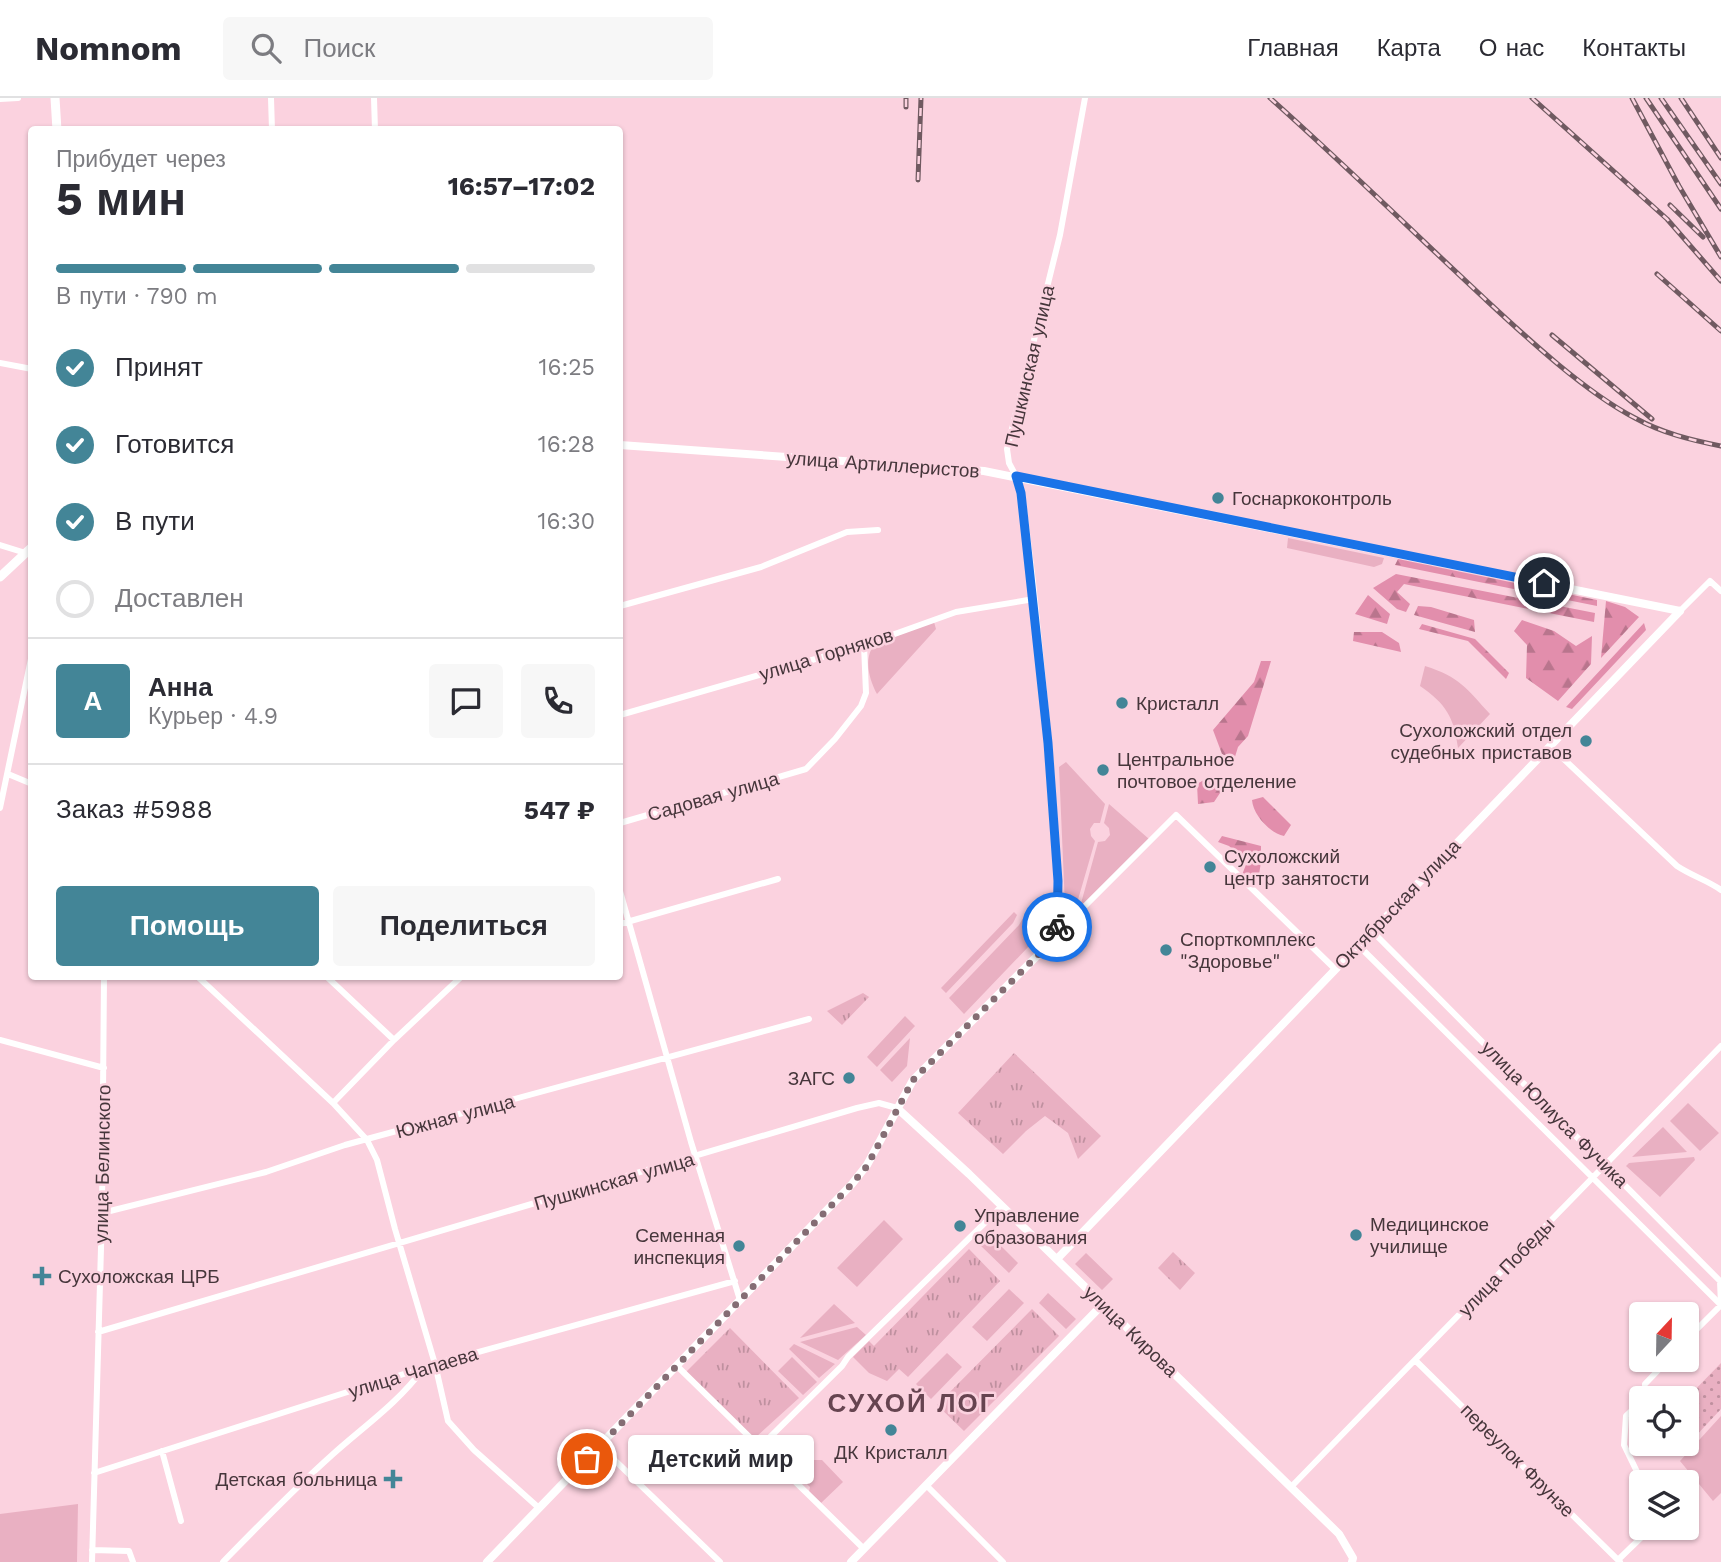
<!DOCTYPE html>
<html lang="ru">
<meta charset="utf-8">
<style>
:root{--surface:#fff;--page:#f7f7f7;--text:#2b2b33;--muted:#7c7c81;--line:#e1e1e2;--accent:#438597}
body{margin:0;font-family:"Work Sans",sans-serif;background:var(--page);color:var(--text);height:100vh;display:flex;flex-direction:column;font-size:26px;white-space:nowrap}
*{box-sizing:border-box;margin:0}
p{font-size:23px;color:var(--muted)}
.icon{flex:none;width:38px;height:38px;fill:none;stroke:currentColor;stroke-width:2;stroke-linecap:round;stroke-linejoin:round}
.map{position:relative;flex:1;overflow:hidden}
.drawer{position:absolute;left:28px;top:28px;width:595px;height:854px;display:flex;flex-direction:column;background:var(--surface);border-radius:7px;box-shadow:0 2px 5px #0004}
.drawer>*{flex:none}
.needle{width:46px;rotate:22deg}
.tools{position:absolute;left:1629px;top:1204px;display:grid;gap:14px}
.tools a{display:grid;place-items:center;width:70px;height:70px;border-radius:7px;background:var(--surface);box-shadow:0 2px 5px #0004;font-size:35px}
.pin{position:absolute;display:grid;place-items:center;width:60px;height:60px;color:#fff;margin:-30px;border:4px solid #fff;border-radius:50%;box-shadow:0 2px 7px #0007}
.courier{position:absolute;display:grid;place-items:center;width:70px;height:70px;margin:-35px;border:5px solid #1a73e8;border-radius:50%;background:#fff;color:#222;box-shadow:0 2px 9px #0007}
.bubble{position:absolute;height:49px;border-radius:7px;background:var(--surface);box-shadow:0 2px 5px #0004;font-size:23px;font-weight:700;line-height:49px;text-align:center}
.overview em{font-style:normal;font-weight:700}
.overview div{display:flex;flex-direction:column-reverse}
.overview{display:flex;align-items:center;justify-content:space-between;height:119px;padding:0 28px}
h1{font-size:46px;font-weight:700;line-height:52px}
.bar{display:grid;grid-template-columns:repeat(4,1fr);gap:10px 7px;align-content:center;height:84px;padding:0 28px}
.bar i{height:9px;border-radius:5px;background:var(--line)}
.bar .current{background:var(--accent)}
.bar p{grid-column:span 4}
.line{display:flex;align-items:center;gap:18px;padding:0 28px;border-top:2px solid var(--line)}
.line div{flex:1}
.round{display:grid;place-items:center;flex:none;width:74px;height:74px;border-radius:7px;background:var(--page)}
ol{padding:0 28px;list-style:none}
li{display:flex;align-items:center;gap:21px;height:77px}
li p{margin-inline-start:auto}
li .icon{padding:7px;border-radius:50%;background:var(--accent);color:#fff;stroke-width:4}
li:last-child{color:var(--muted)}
li i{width:38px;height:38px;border:4px solid var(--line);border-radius:50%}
.primary-button{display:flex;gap:14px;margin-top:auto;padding:14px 28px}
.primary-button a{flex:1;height:80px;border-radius:7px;background:var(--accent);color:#fff;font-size:28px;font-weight:700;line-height:80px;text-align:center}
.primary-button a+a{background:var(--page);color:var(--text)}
header{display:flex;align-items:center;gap:42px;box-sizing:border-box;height:98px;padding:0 35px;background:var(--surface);border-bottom:2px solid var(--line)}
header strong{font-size:33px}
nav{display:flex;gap:38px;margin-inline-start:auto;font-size:24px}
.search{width:490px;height:63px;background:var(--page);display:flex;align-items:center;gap:18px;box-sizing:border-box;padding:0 24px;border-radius:7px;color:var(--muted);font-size:26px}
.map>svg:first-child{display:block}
</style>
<header>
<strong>Nomnom</strong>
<div class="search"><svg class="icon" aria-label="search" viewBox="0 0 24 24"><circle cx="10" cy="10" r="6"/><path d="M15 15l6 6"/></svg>Поиск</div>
<nav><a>Главная</a><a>Карта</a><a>О нас</a><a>Контакты</a></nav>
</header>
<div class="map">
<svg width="1721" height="1464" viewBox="0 0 1721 1464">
<defs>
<pattern id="forest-firs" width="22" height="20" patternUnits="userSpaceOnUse" patternTransform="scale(1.75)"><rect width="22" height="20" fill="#e28eac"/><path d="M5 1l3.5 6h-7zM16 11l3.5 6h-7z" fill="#b9758d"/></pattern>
<pattern id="park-tufts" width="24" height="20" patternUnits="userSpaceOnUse" patternTransform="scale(1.75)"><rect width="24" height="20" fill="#e9b0c2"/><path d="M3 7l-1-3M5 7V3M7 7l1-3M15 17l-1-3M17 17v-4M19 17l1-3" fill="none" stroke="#bf909f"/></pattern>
<pattern id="garden-dots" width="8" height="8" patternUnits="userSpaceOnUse" patternTransform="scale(1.75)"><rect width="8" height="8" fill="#e9b0c2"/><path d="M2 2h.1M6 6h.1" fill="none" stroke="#bf909f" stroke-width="1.8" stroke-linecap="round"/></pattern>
</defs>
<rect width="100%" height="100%" fill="#fbd2df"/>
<path fill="#e9b0c2" d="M1288 440 1384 460 1382 466 1374 469 1287 450Z
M934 524 936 531 877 596C869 581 863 560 875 546Z
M1425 568C1460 579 1466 590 1490 616L1458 650C1454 619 1446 606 1420 588Z
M1066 664 1105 706 1100 725H1094L1090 731 1091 738 1095 743 1075 812H1069L1065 808 1059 669Z
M1109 706 1149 741 1080 809 1098 744 1105 743 1110 737 1109 730 1104 725Z
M1014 814 1017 817 1013 825 946 895 941 890Z
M1026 815 1040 830 1030 847 964 916 949 900 1019 827Z
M905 918 915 928 877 969 867 959Z
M910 940 907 968 892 984 880 972Z
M1688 1005 1719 1035 1700 1053 1670 1023Z
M1663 1029 1687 1054 1632 1059Z
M1694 1059 1695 1062 1660 1099 1626 1068 1629 1065Z
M884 1122 903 1141 857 1189 837 1170Z
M991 1138 1018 1165 1009 1175 981 1148Z
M1086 1155 1113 1181 1102 1192 1075 1166Z
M1009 1191 1024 1205 987 1243 972 1229Z
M1048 1195 1076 1221 1066 1231 1039 1205Z
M834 1206 855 1225 800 1240Z
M857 1229 866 1237 838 1262 800 1244Z
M794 1246 835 1266 819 1280 789 1251Z
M947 1255 962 1269 931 1301 916 1286Z
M792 1259 817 1284 803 1297 778 1273Z
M1721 1318V1395L1713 1403 1680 1363Z
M769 1348 802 1362H822L843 1384 821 1405 809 1394 810 1389 804 1383 799 1384 765 1352Z
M78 1406 77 1464H0V1416Z"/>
<path fill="url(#forest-firs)" d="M1398 461 1597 502V508L1395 467Z
M1396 476 1595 515 1594 524 1404 486 1397 494 1410 506 1406 514 1397 511 1373 490Z
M1368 497 1390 516 1387 526 1355 516Z
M1606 503 1625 509 1639 519 1601 560Z
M1418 508 1431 509 1474 522 1475 534 1414 517Z
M1522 522 1554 533 1576 548 1592 538 1591 566 1558 603 1526 580 1527 547 1514 533Z
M1644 525 1646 532 1572 611 1566 609Z
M1422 526 1475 541 1509 575 1506 581 1468 543 1419 531Z
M1354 534H1382L1399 545 1401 554 1353 543Z
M1261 563H1271L1248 638 1238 649 1234 662 1222 656 1213 632 1254 584Z
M1209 679 1224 689 1214 704 1198 706 1197 686Z
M1263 699 1291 727 1284 738C1270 735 1253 717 1252 702Z
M1222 738 1261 748V764L1258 783 1242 777 1247 764 1229 748 1218 744Z"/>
<path fill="url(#park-tufts)" d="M863 895 869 899 842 927 827 913Z
M1014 955 1101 1038 1078 1061 1068 1035 1045 1018 1026 1033 1003 1056 958 1015Z
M969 1151 1000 1183 908 1279 899 1271 887 1283 869 1275 853 1259 869 1243 874 1248Z
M1173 1154 1195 1175 1180 1192 1158 1170Z
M1032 1211 1059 1238 964 1333 937 1307Z
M730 1230 799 1300 756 1339 751 1338 686 1274Z"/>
<path fill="url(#garden-dots)" d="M1721 1265V1311L1678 1357 1666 1346H1687V1300Z"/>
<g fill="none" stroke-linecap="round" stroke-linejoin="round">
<path stroke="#fff" stroke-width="6" d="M271 0 272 32
M374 0 375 32
M0 1 18 0
M0 265 32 271
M1016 378 1009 365 1007 351 1060 137 1085 0
M0 447 32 457
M620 508 761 469 847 434 878 432
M1680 513 1710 483 1721 493
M620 617 864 547 956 514 1034 501
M1551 649 1677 768C1692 778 1707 782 1721 792
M8 676 32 686
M0 710 32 556
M620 725 806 671 835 641 861 608 866 595 864 547
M620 793 691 1044 740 1202
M620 826 778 781
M1057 829 1072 821 1176 717 1335 871
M1372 833 1720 1183 1721 1207
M1358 847 1721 1207
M197 878 333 1005 367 1042 377 1062 395 1131 435 1266 448 1323 474 1352 539 1410
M326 878 394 942
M0 942 104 970
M333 1005 394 942 462 878
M102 1115 266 1074 345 1047 809 921
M98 1234 857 1010 879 1005 897 1010
M1687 1241 1721 1207
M1415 1262 1620 1464
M677 1268 864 1451
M1645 1300V1286L1668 1262
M1642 1303 1626 1318 1624 1347 1642 1384
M600 1348 720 1464
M759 1350 842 1268 848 1259 1002 1108
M162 1353 181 1423
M94 1375 435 1266 735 1183
M926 1387 1003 1464
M1291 1389 1721 948
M92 1452 129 1453 133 1464
M1618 1462 1651 1430
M92 1464 102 1115 104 878
M223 1464C259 1427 294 1391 332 1357 363 1329 398 1305 423 1271"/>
<path stroke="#fff" stroke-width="8" d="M620 347 984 373 1680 513
M897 1010 969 1076 1339 1436 1353 1460 1352 1464
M1057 1161 1680 513
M487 1464 852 1086 867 1067 913 982 1040 855 1057 829 1058 783 1048 645 1032 484 1021 395 1016 378
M851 1464 1103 1206"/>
<path stroke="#fff" stroke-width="9" d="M55 0 57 32
M0 479 32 449"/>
<g stroke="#705a61" stroke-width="5">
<path id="rail" d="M1270 0C1343 65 1413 134 1485 201 1527 240 1585 294 1635 320 1662 335 1691 342 1721 348
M1532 0 1667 121 1721 183
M1632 0 1679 88 1721 159
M1646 0 1721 111
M1661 0 1721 86
M1681 0 1721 60
M906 9V0
M918 82 921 0
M1670 107 1703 139
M1657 176 1721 233
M1552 237 1652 321"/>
</g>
<use href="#rail" stroke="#fbd2df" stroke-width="2.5" stroke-dasharray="8" stroke-linecap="butt"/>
</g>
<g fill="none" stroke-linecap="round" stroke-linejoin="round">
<path stroke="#856d74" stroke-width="7" stroke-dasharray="0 12.6" d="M587 1361 852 1086 867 1068 913 982 1040 855 1057 829"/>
<path stroke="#1a73e8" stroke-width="9" d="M1057 829 1058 783 1048 645 1021 395 1016 378 1544 485"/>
</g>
<g fill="#438597" stroke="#fbd2df" stroke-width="2.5">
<circle cx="1218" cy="400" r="7"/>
<circle cx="1122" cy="605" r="7"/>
<circle cx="1586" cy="643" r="7"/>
<circle cx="1103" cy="672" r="7"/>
<circle cx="1210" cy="769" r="7"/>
<circle cx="1166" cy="852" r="7"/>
<circle cx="849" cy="980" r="7"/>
<circle cx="960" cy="1128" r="7"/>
<circle cx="1356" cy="1137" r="7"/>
<circle cx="739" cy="1148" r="7"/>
<path d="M38.5 1167.5h7v7h7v7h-7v7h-7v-7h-7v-7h7z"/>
<circle cx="891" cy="1332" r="7"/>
<path d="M389.5 1370.5h7v7h7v7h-7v7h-7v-7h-7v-7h7z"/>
</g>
<g text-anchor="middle" stroke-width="5" stroke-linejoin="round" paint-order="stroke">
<g font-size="19" fill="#46363b" stroke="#fbd2df">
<text transform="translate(1029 268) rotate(-77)" y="7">Пушкинская улица</text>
<text transform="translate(883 366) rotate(4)" y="7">улица Артиллеристов</text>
<text transform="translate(826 556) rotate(-17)" y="7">улица Горняков</text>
<text transform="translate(713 698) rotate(-16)" y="7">Садовая улица</text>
<text transform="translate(1397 806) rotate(-46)" y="7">Октябрьская улица</text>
<text transform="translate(1555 1016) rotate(45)" y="7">улица Юлиуса Фучика</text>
<text transform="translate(455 1018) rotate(-15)" y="7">Южная улица</text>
<text transform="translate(102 1066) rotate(-89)" y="7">улица Белинского</text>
<text transform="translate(614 1083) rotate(-16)" y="7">Пушкинская улица</text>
<text transform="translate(1506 1169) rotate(-46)" y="7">улица Победы</text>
<text transform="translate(1131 1233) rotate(44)" y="7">улица Кирова</text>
<text transform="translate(413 1274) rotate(-17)" y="7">улица Чапаева</text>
<text transform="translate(1518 1362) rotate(45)" y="7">переулок Фрунзе</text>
</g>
<g font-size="19" fill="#46363b" stroke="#fbd2df" text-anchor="start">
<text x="1232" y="407">Госнаркоконтроль</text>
<text x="1136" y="612">Кристалл</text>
<text x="1572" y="639" text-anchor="end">Сухоложский отдел<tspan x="1572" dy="22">судебных приставов</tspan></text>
<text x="1117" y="668">Центральное<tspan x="1117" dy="22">почтовое отделение</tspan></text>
<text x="1224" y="765">Сухоложский<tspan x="1224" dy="22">центр занятости</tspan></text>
<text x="1180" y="848">Спорткомплекс<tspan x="1180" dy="22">"Здоровье"</tspan></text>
<text x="835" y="987" text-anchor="end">ЗАГС</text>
<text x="974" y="1124">Управление<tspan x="974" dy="22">образования</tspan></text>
<text x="1370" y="1133">Медицинское<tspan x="1370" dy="22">училище</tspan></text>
<text x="725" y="1144" text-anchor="end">Семенная<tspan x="725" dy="22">инспекция</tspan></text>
<text x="58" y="1185">Сухоложская ЦРБ</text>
<text x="891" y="1361" text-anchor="middle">ДК Кристалл</text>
<text x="377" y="1388" text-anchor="end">Детская больница</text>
</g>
<g font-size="26" font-weight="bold" letter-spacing="2" fill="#664450" stroke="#fbd2df">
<text x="912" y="1314">СУХОЙ ЛОГ</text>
</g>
</g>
</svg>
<div class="tools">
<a><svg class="needle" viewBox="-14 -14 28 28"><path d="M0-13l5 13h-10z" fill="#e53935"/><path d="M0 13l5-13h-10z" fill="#7c7c81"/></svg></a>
<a><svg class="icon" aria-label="locate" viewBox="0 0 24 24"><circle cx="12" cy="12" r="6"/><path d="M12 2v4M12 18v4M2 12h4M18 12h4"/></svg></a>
<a><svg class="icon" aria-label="layers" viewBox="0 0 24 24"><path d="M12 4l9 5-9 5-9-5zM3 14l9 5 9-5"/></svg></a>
</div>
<div class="pin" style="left:587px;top:1361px;background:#ea580c"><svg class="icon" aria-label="bag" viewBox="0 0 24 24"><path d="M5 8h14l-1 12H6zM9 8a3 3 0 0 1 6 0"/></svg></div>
<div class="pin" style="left:1544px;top:485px;background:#1f2937"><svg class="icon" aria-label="home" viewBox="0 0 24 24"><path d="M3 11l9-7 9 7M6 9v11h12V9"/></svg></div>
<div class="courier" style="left:1057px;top:829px"><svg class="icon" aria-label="bike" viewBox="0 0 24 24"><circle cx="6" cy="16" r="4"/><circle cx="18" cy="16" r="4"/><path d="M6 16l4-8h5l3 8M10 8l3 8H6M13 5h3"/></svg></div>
<div class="bubble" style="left:628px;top:1337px;width:186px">Детский мир</div>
<section class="drawer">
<div class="overview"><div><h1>5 мин</h1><p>Прибудет через</p></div><em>16:57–17:02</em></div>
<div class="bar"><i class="current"></i><i class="current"></i><i class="current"></i><i></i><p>В пути · 790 m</p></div>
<ol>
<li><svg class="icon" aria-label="check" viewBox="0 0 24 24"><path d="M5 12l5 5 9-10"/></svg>Принят<p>16:25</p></li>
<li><svg class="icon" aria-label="check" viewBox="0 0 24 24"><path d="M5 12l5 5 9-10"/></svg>Готовится<p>16:28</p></li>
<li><svg class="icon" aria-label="check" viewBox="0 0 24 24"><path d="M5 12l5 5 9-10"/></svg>В пути<p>16:30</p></li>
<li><i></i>Доставлен</li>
</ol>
<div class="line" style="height:126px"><b class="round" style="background:var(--accent);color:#fff">А</b><div><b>Анна</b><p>Курьер · 4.9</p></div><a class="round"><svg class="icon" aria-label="chat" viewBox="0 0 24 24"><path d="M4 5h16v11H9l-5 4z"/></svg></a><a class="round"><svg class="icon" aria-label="phone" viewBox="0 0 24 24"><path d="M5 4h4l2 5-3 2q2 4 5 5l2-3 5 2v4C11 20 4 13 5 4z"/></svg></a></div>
<div class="line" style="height:91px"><div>Заказ #5988</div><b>547 ₽</b></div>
<div class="primary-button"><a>Помощь</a><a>Поделиться</a></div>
</section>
</div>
